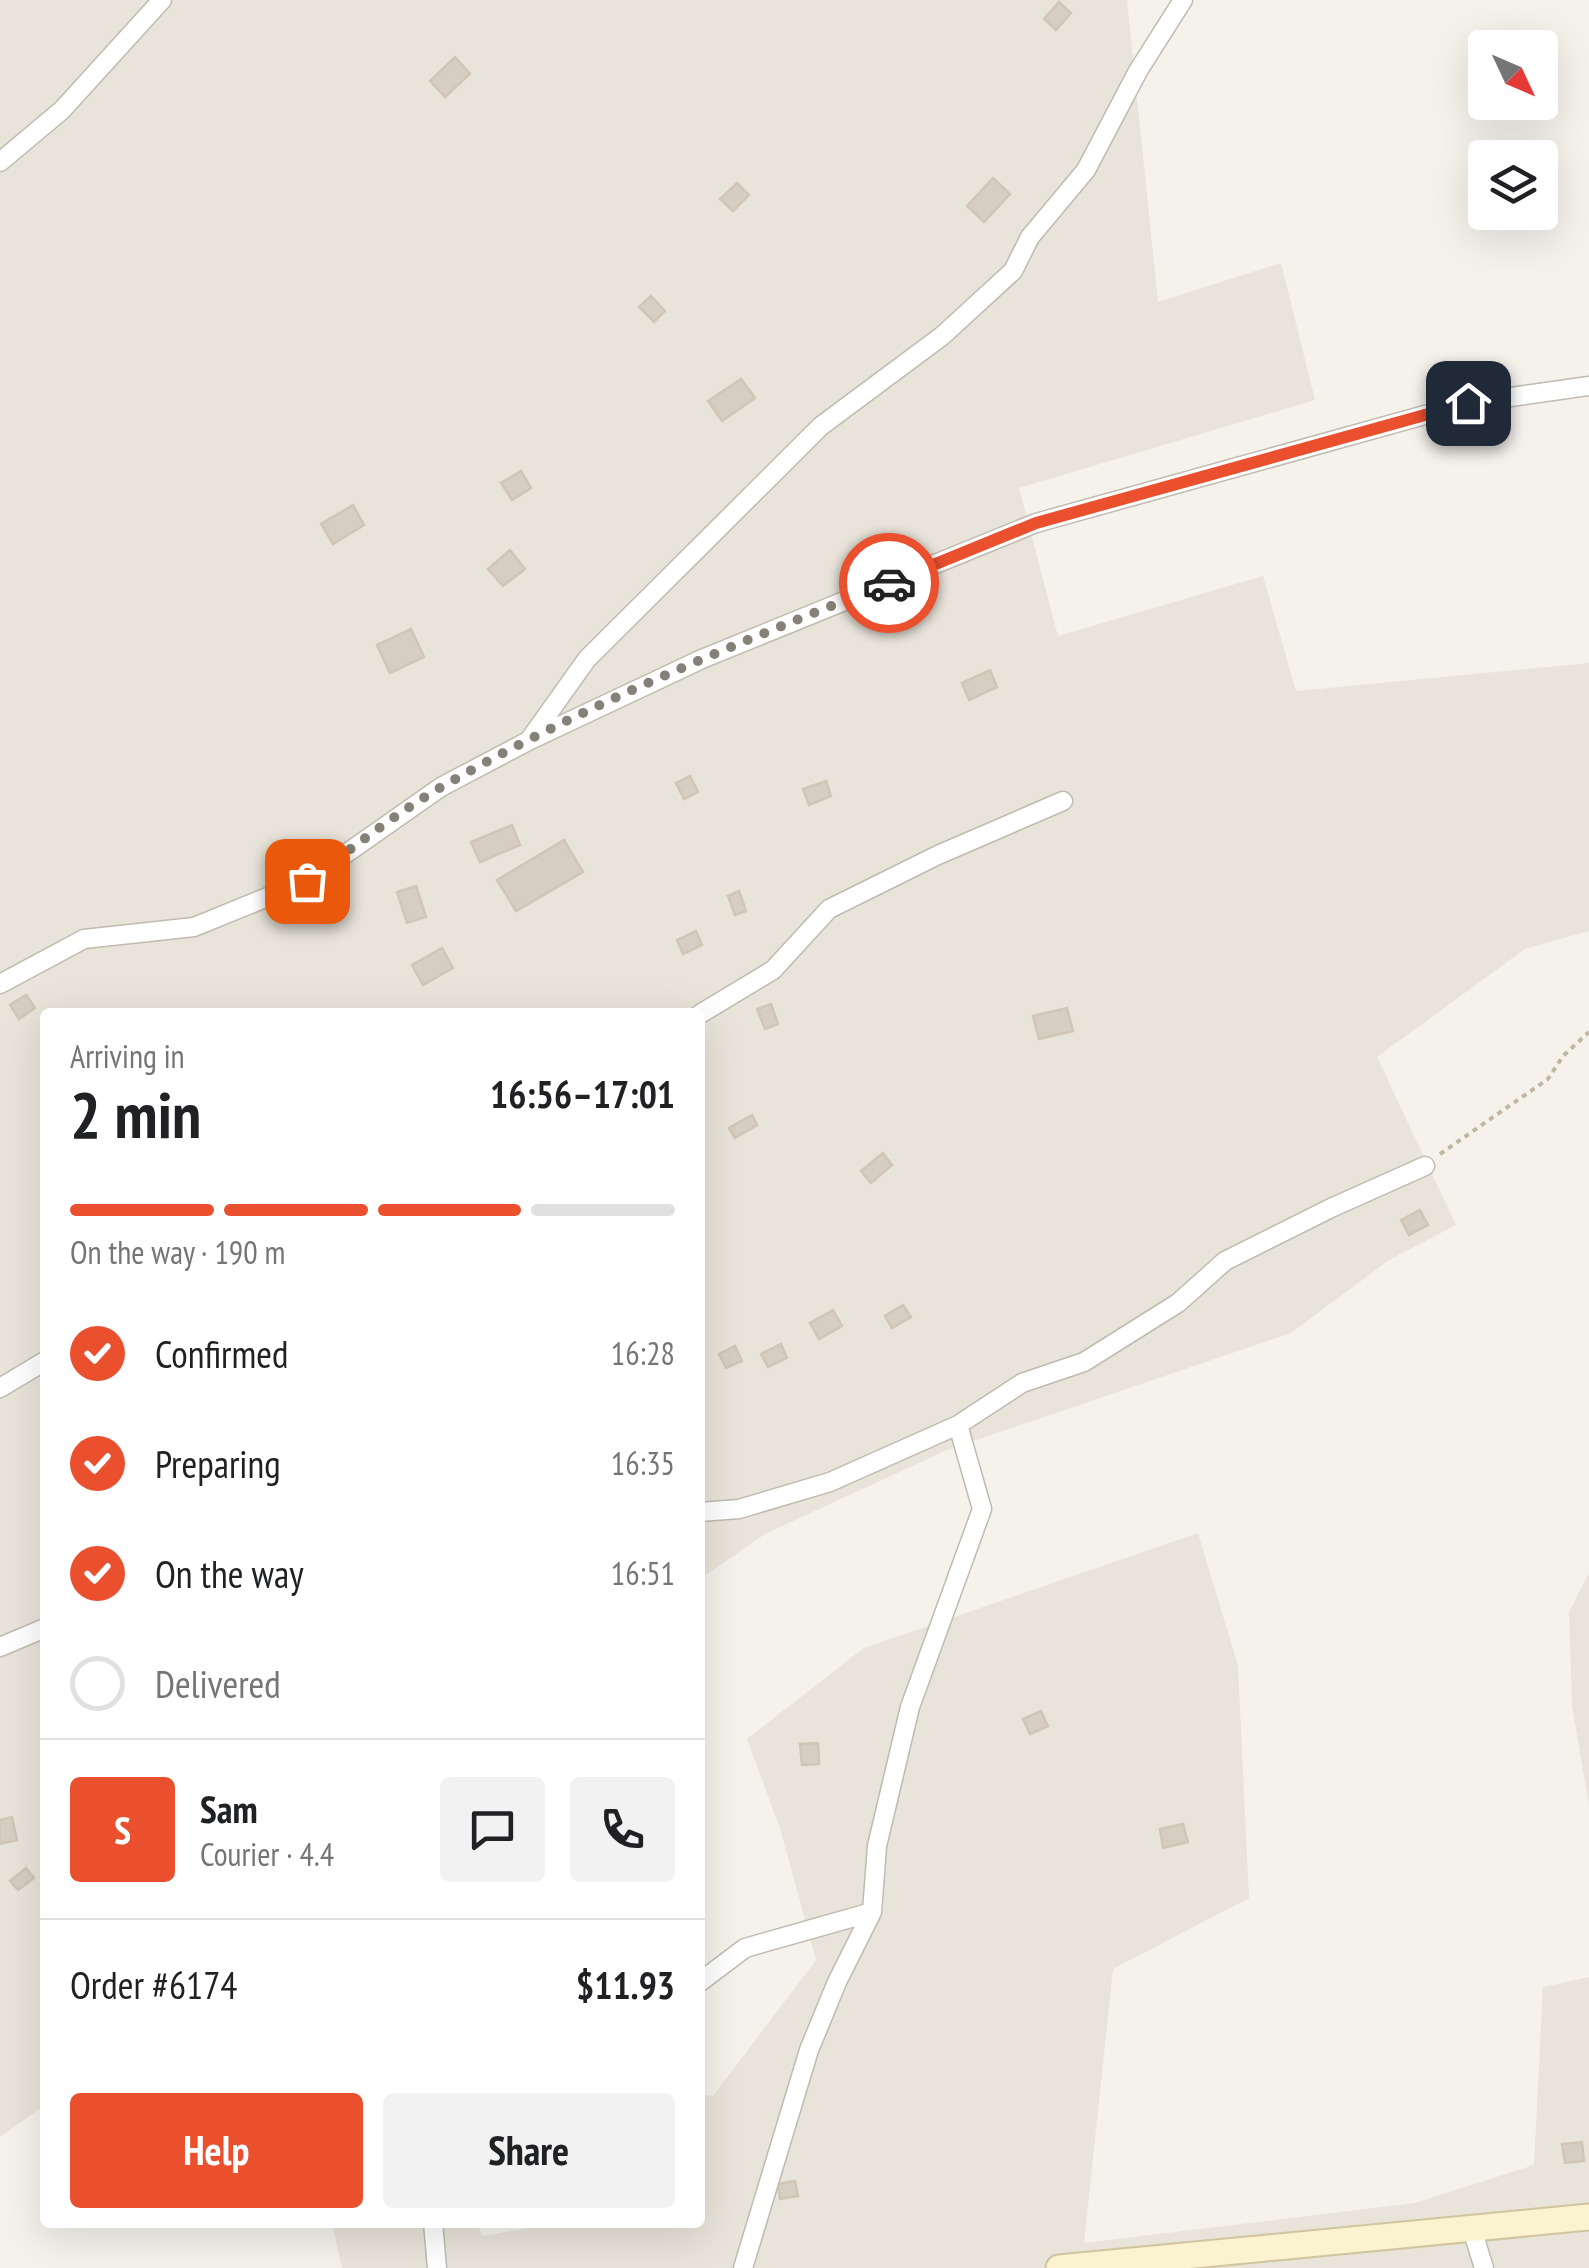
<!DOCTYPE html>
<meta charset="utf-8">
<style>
:root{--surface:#fff;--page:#f2f2f2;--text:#202124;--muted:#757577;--line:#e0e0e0;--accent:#ea4f2e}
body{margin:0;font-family:"PT Sans Narrow",sans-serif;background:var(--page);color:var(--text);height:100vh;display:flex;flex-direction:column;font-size:38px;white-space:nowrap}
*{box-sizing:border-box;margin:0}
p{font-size:32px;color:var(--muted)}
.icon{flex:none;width:55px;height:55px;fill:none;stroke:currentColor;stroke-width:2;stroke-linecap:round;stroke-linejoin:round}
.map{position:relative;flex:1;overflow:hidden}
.side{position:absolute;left:40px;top:1008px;width:665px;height:1220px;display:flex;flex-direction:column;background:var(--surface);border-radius:10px;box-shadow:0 10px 40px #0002}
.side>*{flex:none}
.needle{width:65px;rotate:134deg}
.buttons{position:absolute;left:1468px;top:30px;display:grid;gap:20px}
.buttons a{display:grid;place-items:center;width:90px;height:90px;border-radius:10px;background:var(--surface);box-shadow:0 10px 40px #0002;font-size:50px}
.pin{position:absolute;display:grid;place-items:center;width:85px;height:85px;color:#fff;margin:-42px;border-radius:20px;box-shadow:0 5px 15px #0006}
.courier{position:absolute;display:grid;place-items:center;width:100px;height:100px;margin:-50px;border:8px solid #ea4f2e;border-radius:50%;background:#fff;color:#222;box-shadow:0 2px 12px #0007}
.summary em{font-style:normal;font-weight:700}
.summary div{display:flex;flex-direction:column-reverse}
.summary{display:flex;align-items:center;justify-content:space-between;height:170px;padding:0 30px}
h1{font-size:65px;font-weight:700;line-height:75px}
.bar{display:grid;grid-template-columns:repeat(4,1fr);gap:15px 10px;align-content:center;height:120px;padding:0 30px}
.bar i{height:12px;border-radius:8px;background:var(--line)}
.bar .selected{background:var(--accent)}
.bar p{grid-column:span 4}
.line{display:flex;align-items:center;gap:25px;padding:0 30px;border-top:2px solid var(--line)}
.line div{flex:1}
.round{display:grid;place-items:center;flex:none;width:105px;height:105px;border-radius:10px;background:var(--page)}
ol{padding:0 30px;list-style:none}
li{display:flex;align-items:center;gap:30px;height:110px}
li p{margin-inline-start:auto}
li .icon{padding:10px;border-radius:50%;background:var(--accent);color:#fff;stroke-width:4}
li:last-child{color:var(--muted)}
li i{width:55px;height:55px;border:5px solid var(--line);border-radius:50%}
.action{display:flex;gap:20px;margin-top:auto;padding:20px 30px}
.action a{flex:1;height:115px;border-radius:10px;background:var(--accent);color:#fff;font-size:40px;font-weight:700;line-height:115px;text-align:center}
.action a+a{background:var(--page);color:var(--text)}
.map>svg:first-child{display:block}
</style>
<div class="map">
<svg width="1589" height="2268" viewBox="0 0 1589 2268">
<rect width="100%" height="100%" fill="#f5f2ec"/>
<path fill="#e8e4da" d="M0 0H1127L1158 302 1281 263 1315 400 1019 488 1058 636 1263 576 1296 691 1589 663V931L1525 949 1377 1057 1456 1225 1389 1260 1291 1333 947 1450 765 1534 700 1579V1012H45V2105L0 2137Z
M1198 1533 1238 1666 1249 1898 1113 1969 1084 2243 1415 2203 1534 2165 1543 1987 1589 1977V2268H342L332 2223H477L482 2236 558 2223 700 2222V2094L713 2096 816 1960 780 1828 747 1739 864 1648Z
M1589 1573V1805L1572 1706 1569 1612Z"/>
<path fill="#d6cec2" stroke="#d0c6b6" stroke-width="2.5" d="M1059 2 1071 13 1056 30 1044 19Z
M455 57 470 74 445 97 430 81Z
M993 178 1010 194 984 222 967 206Z
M737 183 749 195 733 211 720 199Z
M651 296 665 311 654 322 639 307Z
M741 379 755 398 722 421 708 401Z
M521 471 531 488 512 500 501 483Z
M353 505 364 525 333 544 321 524Z
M510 550 525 569 503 586 488 569Z
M411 629 424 657 390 673 377 645Z
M990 670 997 687 969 700 962 683Z
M690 776 698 792 684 799 676 783Z
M826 781 831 796 809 805 803 789Z
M512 825 520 845 480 862 471 842Z
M564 840 583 872 516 911 497 880Z
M416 886 426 917 407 923 397 892Z
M739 891 746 911 735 915 728 896Z
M696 931 702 945 683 954 677 940Z
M442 948 453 968 423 985 412 965Z
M26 995 35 1008 19 1019 10 1005Z
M771 1004 778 1024 765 1029 757 1009Z
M1067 1008 1073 1031 1039 1039 1033 1016Z
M752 1115 757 1125 735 1138 729 1128Z
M883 1153 892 1165 871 1183 861 1171Z
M1420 1210 1428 1225 1409 1235 1401 1220Z
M903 1305 911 1317 892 1328 885 1316Z
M833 1310 842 1326 819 1339 810 1323Z
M781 1344 787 1358 768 1367 761 1354Z
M735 1346 742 1361 726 1368 719 1354Z
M1041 1711 1048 1726 1030 1734 1023 1719Z
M818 1743 819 1764 802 1765 800 1744Z
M12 1817 17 1840 0 1844V1820Z
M1183 1824 1188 1842 1163 1848 1160 1829Z
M26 1868 34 1878 18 1890 10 1881Z
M1582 2142 1584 2161 1565 2163 1562 2144Z
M795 2181 798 2196 780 2199 778 2184Z"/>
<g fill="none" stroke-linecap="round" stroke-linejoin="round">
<g stroke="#c0baaf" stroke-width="21">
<path id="street" d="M0 162 62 110 162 0
M530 739 587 659 821 426 942 336 1013 271 1030 237 1086 170 1138 71 1183 0
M0 984 84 939 194 927 307 881 441 787 530 740 702 659 1036 523 1468 403 1589 386
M700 1014 773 970 829 909 938 855 1063 801
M0 1388 45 1361
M700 1512 739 1509 830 1482 958 1425 1022 1383 1084 1362 1178 1303 1225 1261 1331 1208 1425 1166
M0 1647 45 1628
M700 1982 745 1948 872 1912
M433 2222 437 2268
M1471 2226 1484 2268
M743 2268 809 2050 837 1982 872 1912 877 1846 910 1707 982 1509 958 1425"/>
</g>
<g stroke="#d1c59f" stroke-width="29">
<path id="secondary" d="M1059 2268 1589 2217"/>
</g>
<path stroke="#c1b6a1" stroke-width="4" stroke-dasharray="5 5" stroke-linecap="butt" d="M1440 1154 1548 1079 1563 1056 1589 1032"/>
<use href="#street" stroke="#fff" stroke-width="18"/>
<use href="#secondary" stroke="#fbf2d0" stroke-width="25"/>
</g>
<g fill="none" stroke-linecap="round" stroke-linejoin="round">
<path stroke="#858078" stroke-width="10" stroke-dasharray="0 18" d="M307 881C352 849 397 812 445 785 586 704 738 643 889 583"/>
<path stroke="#ea4f2e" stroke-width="12" d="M889 583 1036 523 1468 403"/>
</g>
</svg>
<div class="buttons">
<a><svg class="needle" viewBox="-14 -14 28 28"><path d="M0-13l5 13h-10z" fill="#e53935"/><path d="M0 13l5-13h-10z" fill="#757577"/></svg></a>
<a><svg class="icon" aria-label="layers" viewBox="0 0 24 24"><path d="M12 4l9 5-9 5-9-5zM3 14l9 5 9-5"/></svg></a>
</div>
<div class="pin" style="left:307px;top:881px;background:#ea580c"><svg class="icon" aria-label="bag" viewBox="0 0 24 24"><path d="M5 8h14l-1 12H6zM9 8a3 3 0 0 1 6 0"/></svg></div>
<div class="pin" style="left:1468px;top:403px;background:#1f2937"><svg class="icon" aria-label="home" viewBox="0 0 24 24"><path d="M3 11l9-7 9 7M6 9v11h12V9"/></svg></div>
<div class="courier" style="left:889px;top:583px"><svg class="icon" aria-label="car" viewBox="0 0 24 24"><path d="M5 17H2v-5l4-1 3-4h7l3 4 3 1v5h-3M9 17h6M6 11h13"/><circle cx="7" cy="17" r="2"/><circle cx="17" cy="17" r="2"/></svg></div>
<section class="side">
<div class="summary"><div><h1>2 min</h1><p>Arriving in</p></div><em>16:56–17:01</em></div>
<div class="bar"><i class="selected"></i><i class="selected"></i><i class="selected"></i><i></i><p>On the way · 190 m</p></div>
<ol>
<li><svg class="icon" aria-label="check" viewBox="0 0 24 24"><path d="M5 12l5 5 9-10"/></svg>Confirmed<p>16:28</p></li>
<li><svg class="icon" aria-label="check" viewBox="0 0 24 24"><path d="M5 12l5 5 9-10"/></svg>Preparing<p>16:35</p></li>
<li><svg class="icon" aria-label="check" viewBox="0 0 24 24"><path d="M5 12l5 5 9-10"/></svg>On the way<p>16:51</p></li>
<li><i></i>Delivered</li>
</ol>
<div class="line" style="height:180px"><b class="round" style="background:var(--accent);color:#fff">S</b><div><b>Sam</b><p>Courier · 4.4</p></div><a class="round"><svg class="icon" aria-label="chat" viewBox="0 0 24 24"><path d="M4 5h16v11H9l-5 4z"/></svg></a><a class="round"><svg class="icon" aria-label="phone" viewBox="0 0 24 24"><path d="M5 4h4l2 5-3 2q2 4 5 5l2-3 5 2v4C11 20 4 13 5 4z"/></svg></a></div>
<div class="line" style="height:130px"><div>Order #6174</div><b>$11.93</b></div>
<div class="action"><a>Help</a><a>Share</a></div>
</section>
</div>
